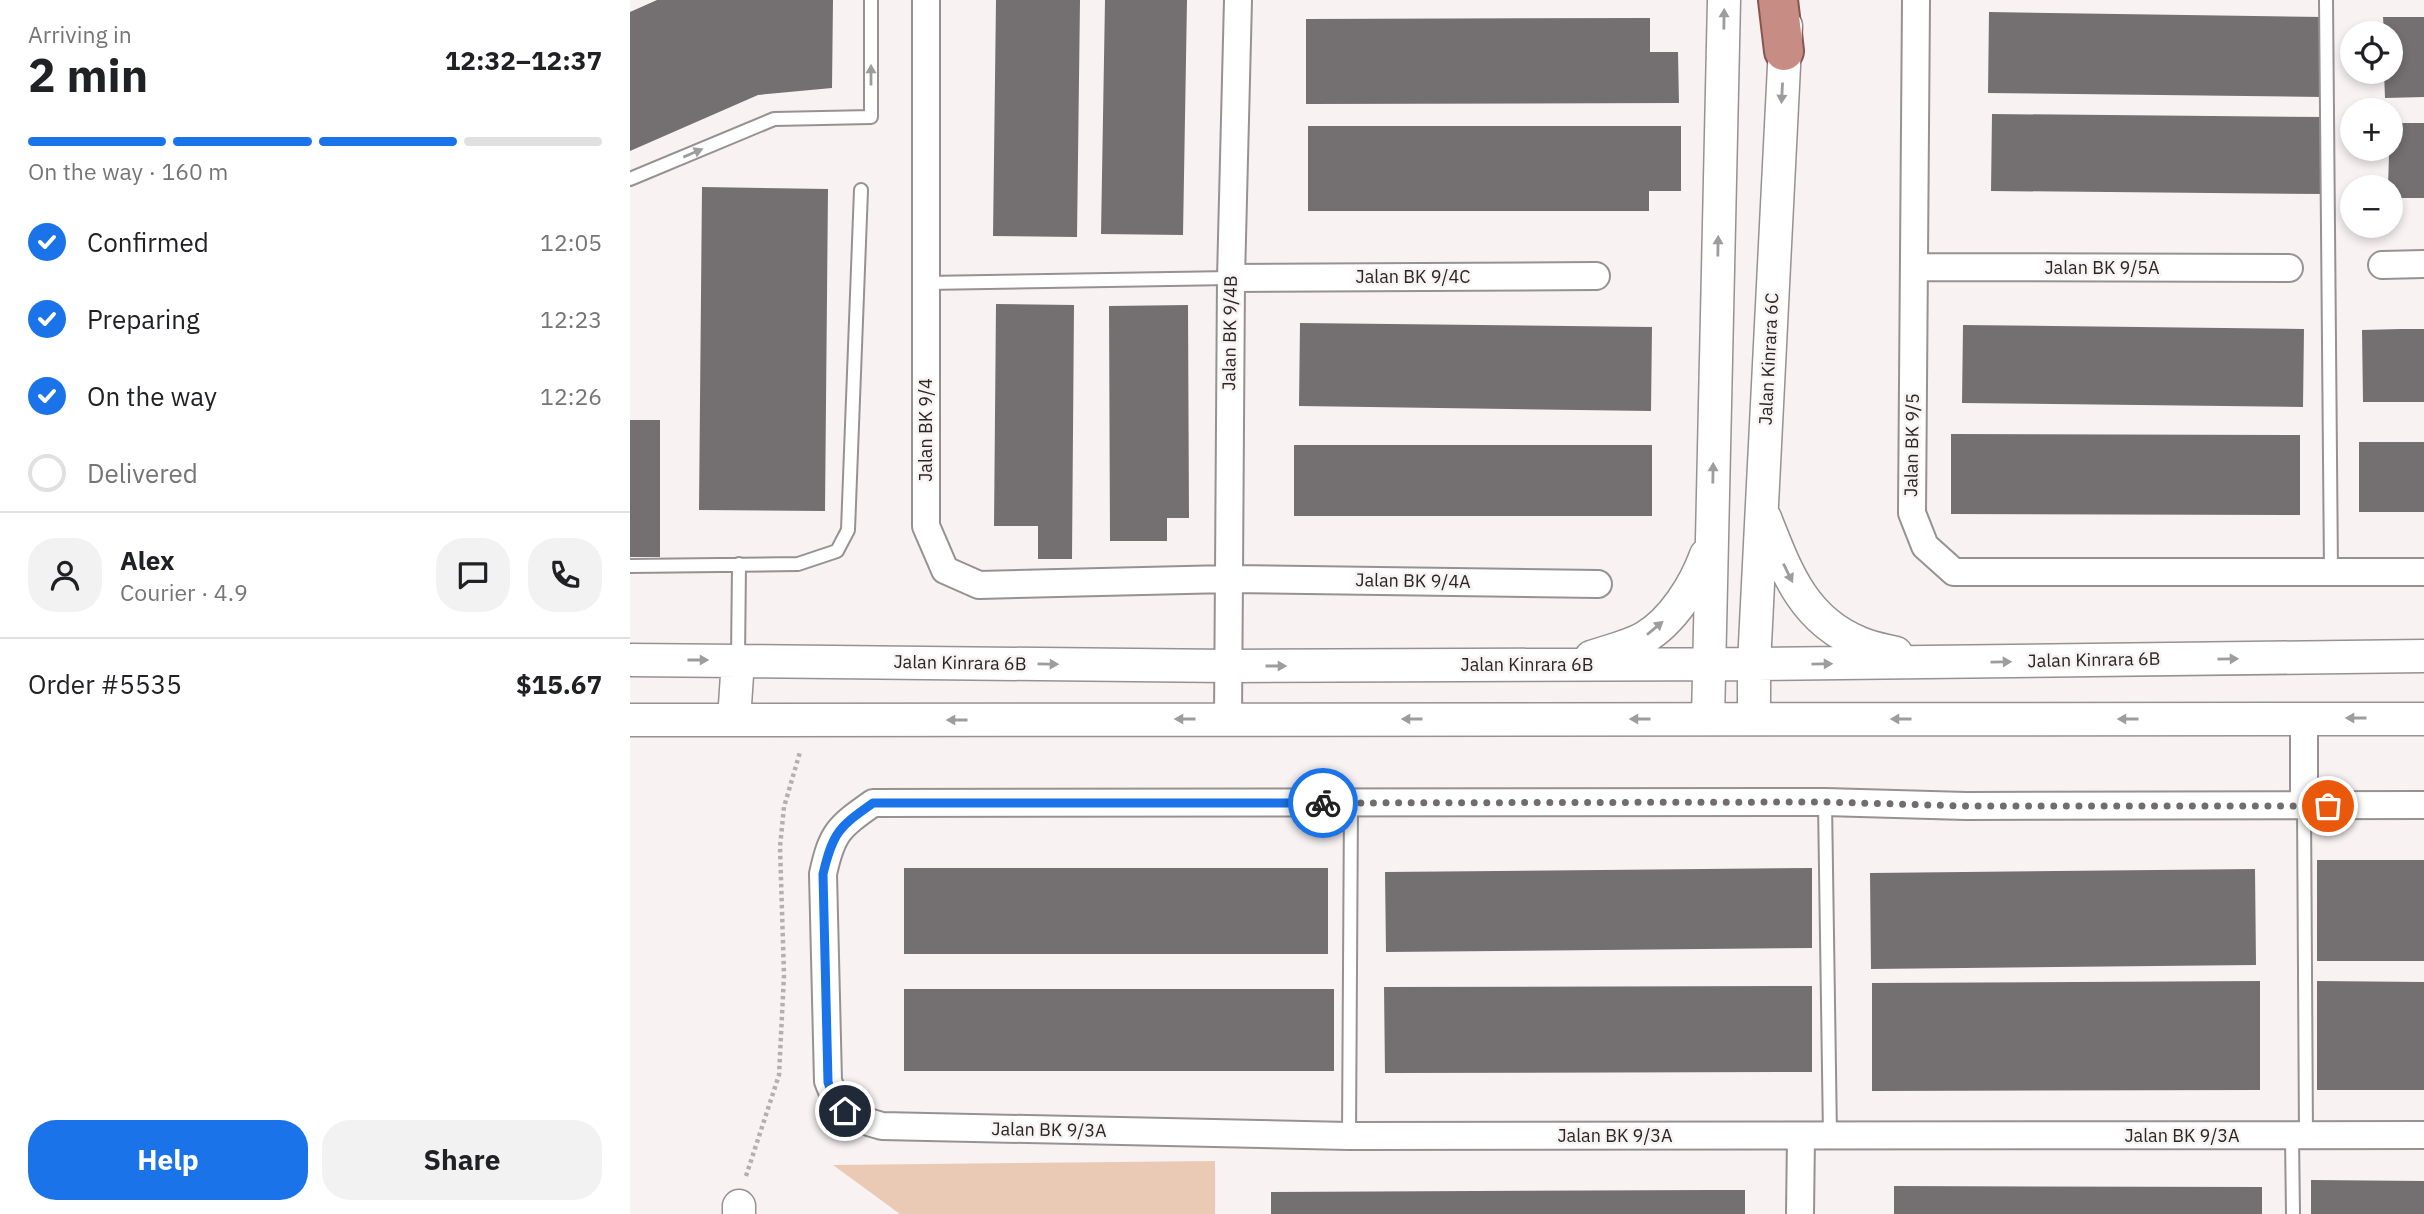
<!DOCTYPE html>
<meta charset="utf-8">
<style>
:root{--surface:#fff;--page:#f2f2f2;--text:#202124;--muted:#757577;--line:#e0e0e0;--accent:#1a73e8}
body{margin:0;font-family:"IBM Plex Sans",sans-serif;background:var(--page);color:var(--text);height:100vh;display:flex;flex-direction:column;font-size:26px;white-space:nowrap}
*{box-sizing:border-box;margin:0}
p{font-size:23px;color:var(--muted)}
.icon{flex:none;width:38px;height:38px;fill:none;stroke:currentColor;stroke-width:2;stroke-linecap:round;stroke-linejoin:round}
.map{position:relative;flex:1;overflow:hidden}
.side{display:flex;flex-direction:column;background:var(--surface);width:630px}
.side>*{flex:none}
.controls{position:absolute;left:1710px;top:21px;display:grid;gap:14px}
.controls a{display:grid;place-items:center;width:63px;height:63px;border-radius:50%;background:var(--surface);box-shadow:0 4px 10px #0003;font-size:35px}
.pin{position:absolute;display:grid;place-items:center;width:60px;height:60px;color:#fff;margin:-30px;border:4px solid #fff;border-radius:50%;box-shadow:0 2px 7px #0007}
.courier{position:absolute;display:grid;place-items:center;width:70px;height:70px;margin:-35px;border:5px solid #1a73e8;border-radius:50%;background:#fff;color:#222;box-shadow:0 2px 9px #0007}
.head em{font-style:normal;font-weight:700}
.head div{display:flex;flex-direction:column-reverse}
.head{display:flex;align-items:center;justify-content:space-between;height:119px;padding:0 28px}
h1{font-size:46px;font-weight:700;line-height:52px}
.bar{display:grid;grid-template-columns:repeat(4,1fr);gap:10px 7px;align-content:center;height:84px;padding:0 28px}
.bar i{height:9px;border-radius:5px;background:var(--line)}
.bar .active{background:var(--accent)}
.bar p{grid-column:span 4}
.line{display:flex;align-items:center;gap:18px;padding:0 28px;border-top:2px solid var(--line)}
.line div{flex:1}
.round{display:grid;place-items:center;flex:none;width:74px;height:74px;border-radius:28px;background:var(--page)}
ol{padding:0 28px;list-style:none}
li{display:flex;align-items:center;gap:21px;height:77px}
li p{margin-inline-start:auto}
li .icon{padding:7px;border-radius:50%;background:var(--accent);color:#fff;stroke-width:4}
li:last-child{color:var(--muted)}
li i{width:38px;height:38px;border:4px solid var(--line);border-radius:50%}
.cta{display:flex;gap:14px;margin-top:auto;padding:14px 28px}
.cta a{flex:1;height:80px;border-radius:28px;background:var(--accent);color:#fff;font-size:28px;font-weight:700;line-height:80px;text-align:center}
.cta a+a{background:var(--page);color:var(--text)}
main{display:flex;flex:1;min-height:0}
.map>svg:first-child{display:block}
</style>
<main>
<section class="side">
<div class="head"><div><h1>2 min</h1><p>Arriving in</p></div><em>12:32–12:37</em></div>
<div class="bar"><i class="active"></i><i class="active"></i><i class="active"></i><i></i><p>On the way · 160 m</p></div>
<ol>
<li><svg class="icon" aria-label="check" viewBox="0 0 24 24"><path d="M5 12l5 5 9-10"/></svg>Confirmed<p>12:05</p></li>
<li><svg class="icon" aria-label="check" viewBox="0 0 24 24"><path d="M5 12l5 5 9-10"/></svg>Preparing<p>12:23</p></li>
<li><svg class="icon" aria-label="check" viewBox="0 0 24 24"><path d="M5 12l5 5 9-10"/></svg>On the way<p>12:26</p></li>
<li><i></i>Delivered</li>
</ol>
<div class="line" style="height:126px"><a class="round"><svg class="icon" aria-label="person" viewBox="0 0 24 24"><circle cx="12" cy="8" r="4"/><path d="M4 21q1-7 8-7t8 7"/></svg></a><div><b>Alex</b><p>Courier · 4.9</p></div><a class="round"><svg class="icon" aria-label="chat" viewBox="0 0 24 24"><path d="M4 5h16v11H9l-5 4z"/></svg></a><a class="round"><svg class="icon" aria-label="phone" viewBox="0 0 24 24"><path d="M5 4h4l2 5-3 2q2 4 5 5l2-3 5 2v4C11 20 4 13 5 4z"/></svg></a></div>
<div class="line" style="height:91px"><div>Order #5535</div><b>$15.67</b></div>
<div class="cta"><a>Help</a><a>Share</a></div>
</section>
<div class="map">
<svg width="1794" height="1214" viewBox="0 0 1794 1214">
<rect width="100%" height="100%" fill="#f8f2f3"/>
<path fill="#eacab5" d="M585 1161V1214H270L203 1165Z"/>
<path fill="#747072" d="M27 0H203L202 88 128 95 0 151V12Z
M366 0H450L447 237 363 236Z
M475 0H557L553 235 471 234Z
M1359 12 1694 17 1693 97 1358 93Z
M1753 17H1794V97L1755 98 1754 72H1760V33H1754Z
M1020 18V52H1048L1049 103 676 104V19Z
M1362 114 1696 117 1695 194 1361 191Z
M1760 123H1794V198H1760V187H1758Z
M678 126H1051V191H1019V211H678Z
M72 187 198 189 195 511 69 510Z
M366 304 444 305 442 559H408V526H364Z
M558 305 559 518H537V541H480L479 306Z
M670 323 1022 327 1021 411 669 406Z
M1333 325 1674 329 1673 407 1332 403Z
M1770 329H1794V402H1733L1732 330Z
M0 420H30V557H0Z
M1321 434 1670 435V515L1321 514Z
M1729 442H1794V512H1729Z
M664 445H1022V516H664Z
M1687 860H1794V961H1687Z
M274 868H698V954H274Z
M1182 868V948L756 952 755 872Z
M1625 869 1626 965 1241 969 1240 873Z
M1630 981V1090L1242 1091V983Z
M1687 981 1794 982V1090H1687Z
M1182 986V1072L755 1073 754 987Z
M274 989H704V1071H274Z
M1681 1180 1794 1181V1214H1681Z
M1264 1186 1632 1187V1214H1264Z
M1081 1190H1115V1214H641V1192Z"/>
<g fill="none" stroke-linecap="round" stroke-linejoin="round">
<g stroke="#979192" stroke-width="16">
<path id="service" d="M1696 0 1701 572
M0 179 144 119 241 117V0
M296 283 601 278
M0 566 168 564 207 551 218 530 231 190
M108 659 109 564
M1195 802 1200 1136
M1674 806 1676 1135
M719 1136 721 803
M1662 1136 1663 1214"/>
</g>
<g stroke="#979192" stroke-width="30">
<path id="minor" d="M296 0V526L315 570 349 585 598 579 968 584
M1286 0 1282 513 1295 546 1324 572H1794
M1752 265 1794 264
M1285 267 1659 268
M601 278 966 276
M1674 718V806
M598 719 601 278 608 0
M1794 805 1336 806 1195 802 243 803C209 827 202 832 193 874L198 1081C209 1112 222 1118 252 1126L719 1136 1794 1135
M1170 1214 1171 1136"/>
</g>
<g stroke="#979192" stroke-width="35">
<path id="tertiary" d="M1135 518C1156 571 1173 620 1230 643 1241 648 1254 650 1266 653
M961 657C978 651 998 647 1014 638 1043 621 1065 585 1076 555
M0 660 598 666 1124 664 1794 656
M1078 719 1094 0
M1124 719V664L1156 26
M0 720 1794 719
M104 720 108 660
M109 1214V1206"/>
</g>
<g stroke="#86564e" stroke-width="42">
<path id="trunk" d="M1148 0 1154 51"/>
</g>
<path stroke="#b4b0b0" stroke-width="4.5" stroke-dasharray="3.5 3.5" stroke-linecap="butt" d="M116 1176 149 1075 154 975 150 847 154 807 170 752"/>
<use href="#service" stroke="#fff" stroke-width="12"/>
<use href="#minor" stroke="#fff" stroke-width="26"/>
<use href="#tertiary" stroke="#fff" stroke-width="32"/>
<use href="#trunk" stroke="#c78c83" stroke-width="38"/>
</g>
<defs><path id="oneway-solid" d="M-6-.8H1V-3.2L6.5 0L1 3.2V.8H-6Z" transform="scale(1.75)"/></defs>
<g fill="#9e9d9d">
<use href="#oneway-solid" transform="translate(1094 19) rotate(-89)"/>
<use href="#oneway-solid" transform="translate(241 75) rotate(-90)"/>
<use href="#oneway-solid" transform="translate(1152 93) rotate(93)"/>
<use href="#oneway-solid" transform="translate(63 153) rotate(-23)"/>
<use href="#oneway-solid" transform="translate(1088 246) rotate(-89)"/>
<use href="#oneway-solid" transform="translate(1083 473) rotate(-89)"/>
<use href="#oneway-solid" transform="translate(1158 573) rotate(64)"/>
<use href="#oneway-solid" transform="translate(1025 628) rotate(-40)"/>
<use href="#oneway-solid" transform="translate(1598 659) rotate(-1)"/>
<use href="#oneway-solid" transform="translate(68 660)"/>
<use href="#oneway-solid" transform="translate(1371 662) rotate(-1)"/>
<use href="#oneway-solid" transform="translate(418 664) rotate(1)"/>
<use href="#oneway-solid" transform="translate(1192 664) rotate(-1)"/>
<use href="#oneway-solid" transform="translate(646 666)"/>
<use href="#oneway-solid" transform="translate(1726 718) rotate(180)"/>
<use href="#oneway-solid" transform="translate(555 719) rotate(180)"/>
<use href="#oneway-solid" transform="translate(782 719) rotate(180)"/>
<use href="#oneway-solid" transform="translate(1010 719) rotate(180)"/>
<use href="#oneway-solid" transform="translate(1271 719) rotate(180)"/>
<use href="#oneway-solid" transform="translate(1498 719) rotate(180)"/>
<use href="#oneway-solid" transform="translate(327 720) rotate(180)"/>
</g>
<g fill="none" stroke-linecap="round" stroke-linejoin="round">
<path stroke="#716d6e" stroke-width="7" stroke-dasharray="0 12.6" d="M693 803 1195 802 1336 806H1698"/>
<path stroke="#1a73e8" stroke-width="9" d="M215 1111 203 1097 198 1082 193 874C203 832 209 827 243 803H693"/>
</g>
<g text-anchor="middle" stroke-width="5" stroke-linejoin="round" paint-order="stroke">
<g font-size="18" fill="#282626" stroke="#f8f2f3">
<text x="1472" y="274">Jalan BK 9/5A</text>
<text x="783" y="283">Jalan BK 9/4C</text>
<text transform="translate(600 333) rotate(-89)" y="6">Jalan BK 9/4B</text>
<text transform="translate(1139 359) rotate(-87)" y="6">Jalan Kinrara 6C</text>
<text transform="translate(296 430) rotate(-90)" y="6">Jalan BK 9/4</text>
<text transform="translate(1282 445) rotate(-89)" y="6">Jalan BK 9/5</text>
<text transform="translate(783 581) rotate(1)" y="6">Jalan BK 9/4A</text>
<text transform="translate(1464 660) rotate(-1)" y="6">Jalan Kinrara 6B</text>
<text transform="translate(330 663) rotate(1)" y="6">Jalan Kinrara 6B</text>
<text x="897" y="671">Jalan Kinrara 6B</text>
<text transform="translate(419 1130) rotate(1)" y="6">Jalan BK 9/3A</text>
<text x="985" y="1142">Jalan BK 9/3A</text>
<text x="1552" y="1142">Jalan BK 9/3A</text>
</g>
</g>
</svg>
<div class="controls">
<a><svg class="icon" aria-label="locate" viewBox="0 0 24 24"><circle cx="12" cy="12" r="6"/><path d="M12 2v4M12 18v4M2 12h4M18 12h4"/></svg></a>
<a>+</a>
<a>−</a>
</div>
<div class="pin" style="left:1698px;top:806px;background:#ea580c"><svg class="icon" aria-label="bag" viewBox="0 0 24 24"><path d="M5 8h14l-1 12H6zM9 8a3 3 0 0 1 6 0"/></svg></div>
<div class="pin" style="left:215px;top:1111px;background:#1f2937"><svg class="icon" aria-label="home" viewBox="0 0 24 24"><path d="M3 11l9-7 9 7M6 9v11h12V9"/></svg></div>
<div class="courier" style="left:693px;top:803px"><svg class="icon" aria-label="bike" viewBox="0 0 24 24"><circle cx="6" cy="16" r="4"/><circle cx="18" cy="16" r="4"/><path d="M6 16l4-8h5l3 8M10 8l3 8H6M13 5h3"/></svg></div>
</div>
</main>
